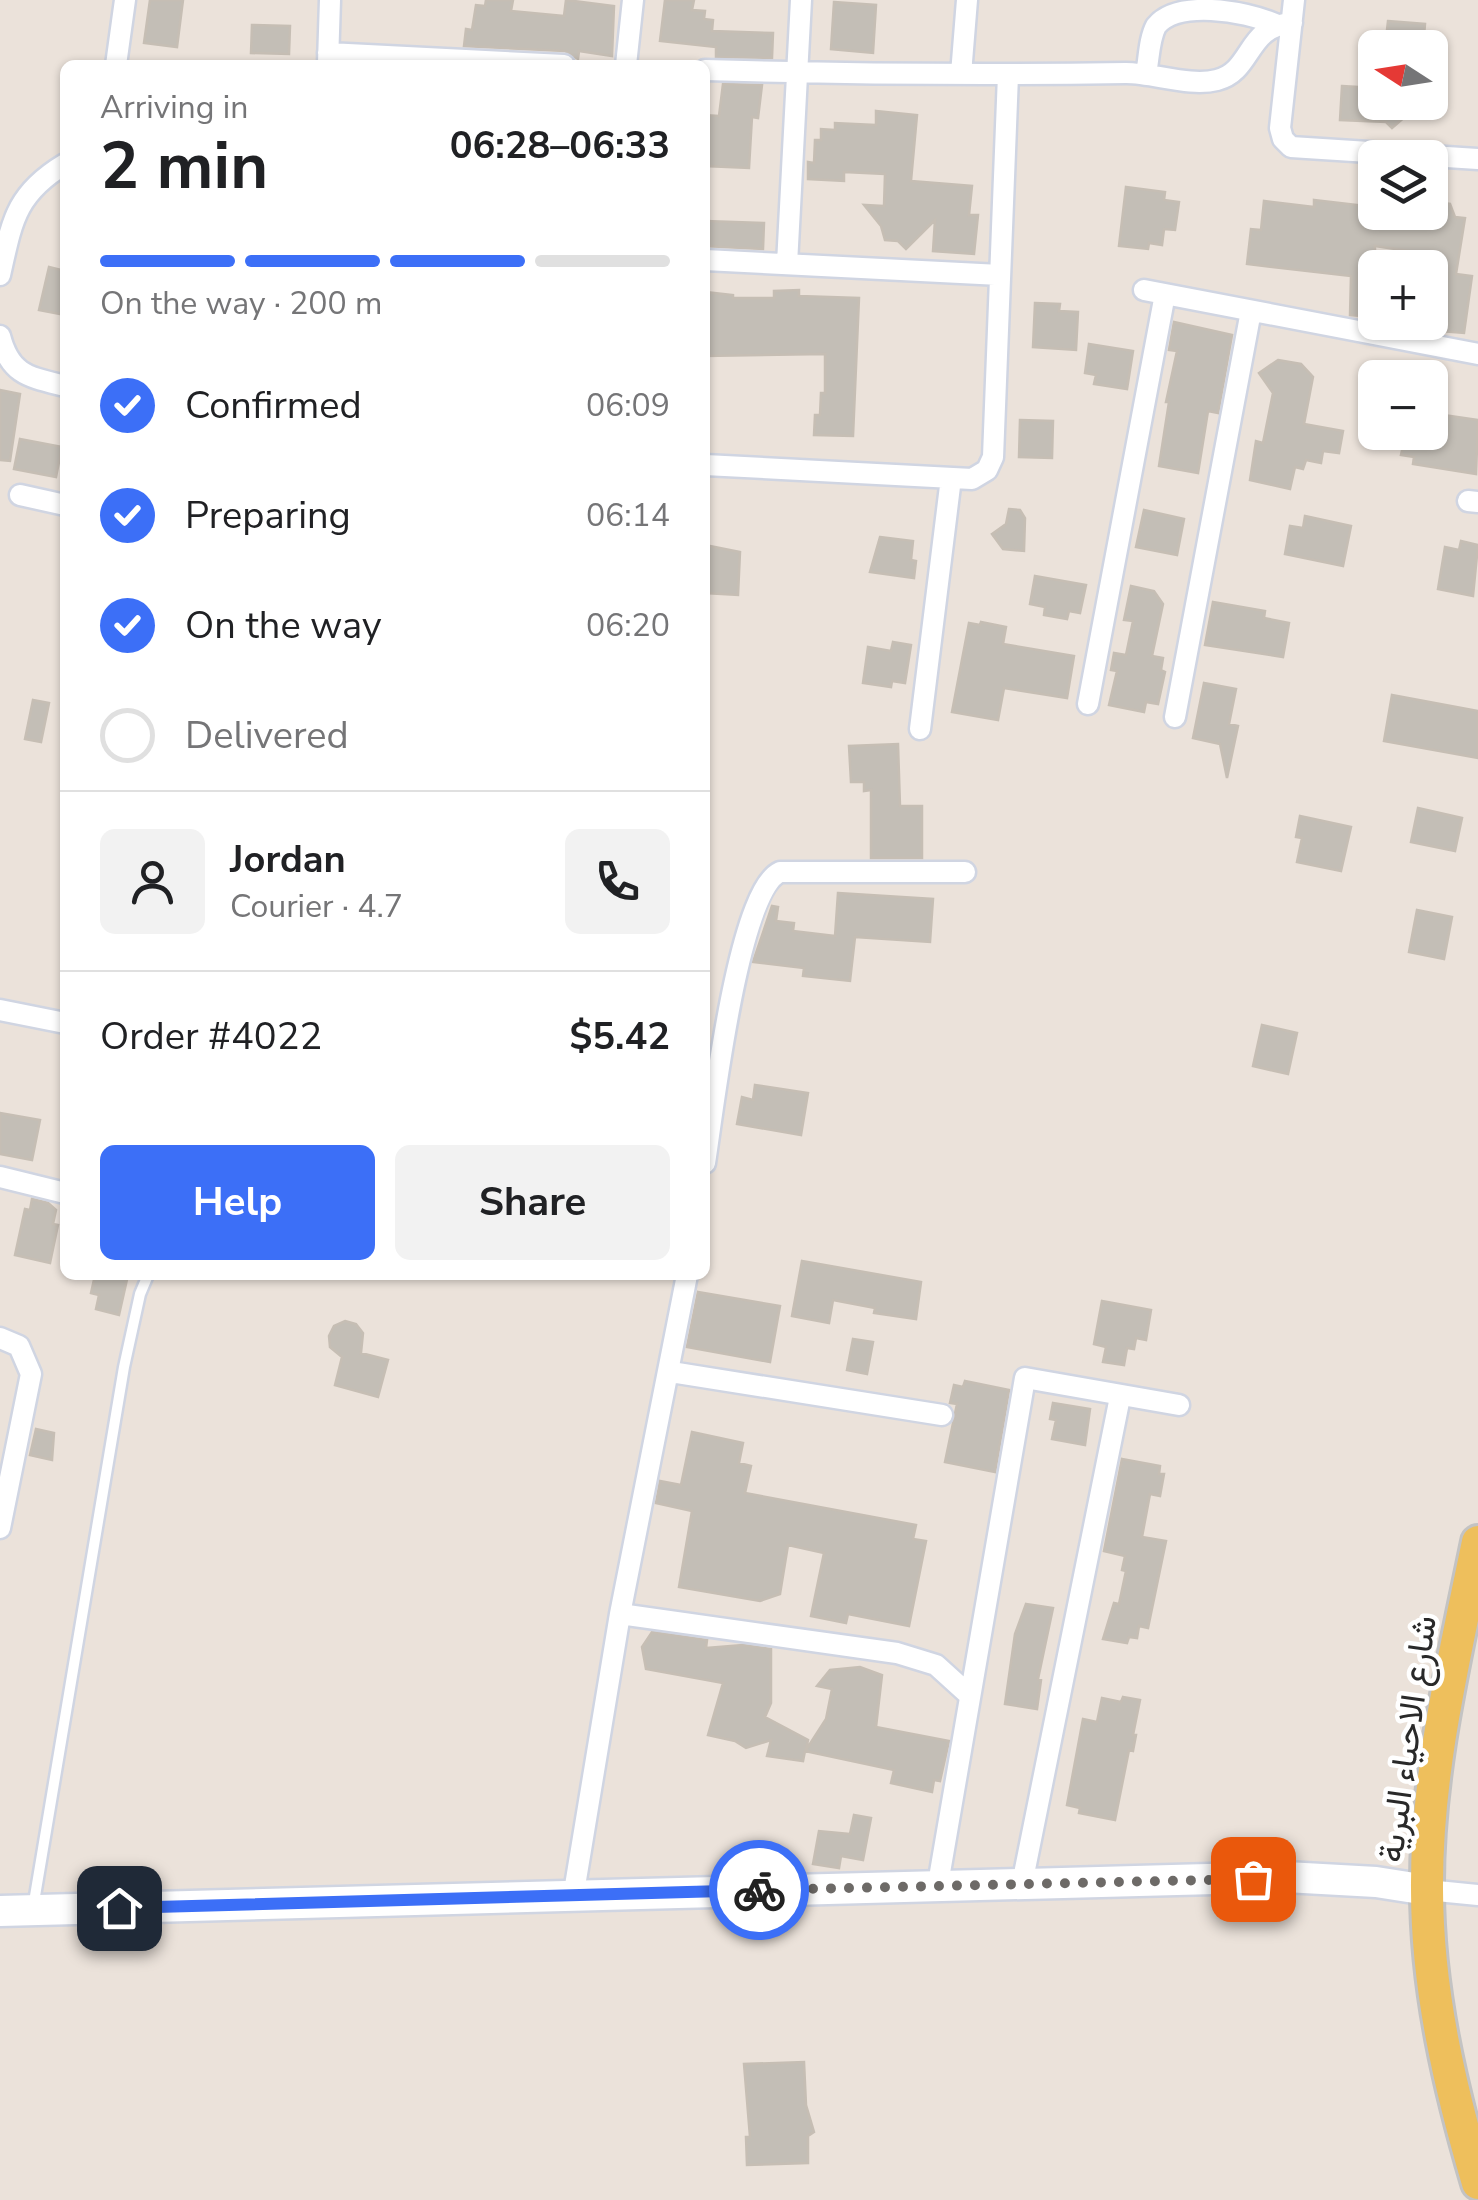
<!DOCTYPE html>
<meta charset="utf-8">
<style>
:root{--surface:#fff;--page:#f2f2f2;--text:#202124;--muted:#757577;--line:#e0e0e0;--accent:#3c6ff7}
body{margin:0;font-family:"Nunito Sans",Vazirmatn,sans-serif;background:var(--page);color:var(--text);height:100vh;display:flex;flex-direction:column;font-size:38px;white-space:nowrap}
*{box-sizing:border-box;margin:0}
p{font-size:32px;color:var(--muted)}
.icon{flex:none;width:55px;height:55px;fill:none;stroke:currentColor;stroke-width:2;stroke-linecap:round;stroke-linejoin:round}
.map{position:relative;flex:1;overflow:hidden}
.panel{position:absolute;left:60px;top:60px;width:650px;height:1220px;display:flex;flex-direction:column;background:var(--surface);border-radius:15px;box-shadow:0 2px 8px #0004}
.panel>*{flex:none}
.needle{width:65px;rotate:282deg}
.controls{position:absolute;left:1358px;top:30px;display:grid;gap:20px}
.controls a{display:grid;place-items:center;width:90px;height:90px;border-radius:15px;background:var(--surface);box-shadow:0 2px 8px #0004;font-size:50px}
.pin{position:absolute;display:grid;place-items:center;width:85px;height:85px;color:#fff;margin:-42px;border-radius:20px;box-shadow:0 5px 15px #0006}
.courier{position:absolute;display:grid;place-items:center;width:100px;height:100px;margin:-50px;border:8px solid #3c6ff7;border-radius:50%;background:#fff;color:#222;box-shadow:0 2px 12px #0007}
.summary em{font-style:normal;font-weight:700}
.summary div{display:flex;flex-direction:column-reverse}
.summary{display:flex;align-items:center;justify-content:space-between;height:170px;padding:0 40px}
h1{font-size:65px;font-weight:700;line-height:75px}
.bar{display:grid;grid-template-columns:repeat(4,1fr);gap:15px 10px;align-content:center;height:120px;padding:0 40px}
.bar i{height:12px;border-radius:8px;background:var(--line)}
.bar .active{background:var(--accent)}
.bar p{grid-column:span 4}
.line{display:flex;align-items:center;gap:25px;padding:0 40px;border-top:2px solid var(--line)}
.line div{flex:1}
.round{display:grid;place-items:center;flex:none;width:105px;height:105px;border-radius:15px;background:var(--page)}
ol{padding:0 40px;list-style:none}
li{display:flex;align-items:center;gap:30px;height:110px}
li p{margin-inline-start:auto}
li .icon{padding:10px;border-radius:50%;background:var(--accent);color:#fff;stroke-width:4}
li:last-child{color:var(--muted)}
li i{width:55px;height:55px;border:5px solid var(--line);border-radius:50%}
.cta{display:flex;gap:20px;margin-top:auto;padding:20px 40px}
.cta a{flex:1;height:115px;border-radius:15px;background:var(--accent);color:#fff;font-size:40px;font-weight:700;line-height:115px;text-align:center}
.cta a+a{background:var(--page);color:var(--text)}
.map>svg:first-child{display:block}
</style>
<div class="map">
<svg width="1478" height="2200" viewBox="0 0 1478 2200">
<rect width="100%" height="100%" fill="#ebe2da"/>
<path fill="#c3beb6" stroke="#c6beb4" stroke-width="2.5" d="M150 0H183L177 47 144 43Z
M486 0H513L511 11 564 16 566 0 614 6 612 56 579 51 578 59 565 51 464 46 466 29 472 30 476 5 485 6Z
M665 0H694L692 10 705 11 704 19 713 20 712 31 773 33 772 58 716 57V47L660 41Z
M834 2 876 5 873 53 831 49Z
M1388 21 1425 24 1423 48H1385Z
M252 25 290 26 289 54 251 53Z
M723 84 762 85 758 118 752 117 749 168 705 166V115L719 116Z
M1342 86 1375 88V102H1407L1406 116 1392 128 1386 122 1340 120Z
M876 111 917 115 911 181 972 186 969 215H978L974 254 933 251 935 220 906 249 898 241 885 240 881 226 864 205 884 206 885 174 844 172V181L808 179V162L814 163 815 140H821V129L835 130V123L876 125Z
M1126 187 1165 192 1164 200 1179 202 1175 230 1164 229 1162 245 1149 243 1148 249 1119 246Z
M1314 200 1375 207V212H1430V201L1450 204 1455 217 1465 218 1456 274 1472 276 1464 333 1426 330 1430 322V262L1414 260 1415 252 1375 246V317L1350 315 1351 276 1247 264 1251 229 1261 230 1264 201 1314 207Z
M705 221 764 223 763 249 705 246Z
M49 267 65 271V315L39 310Z
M799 290V296L859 298 853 436 814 435 815 415H820L821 393H825V354L705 356V292L733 295V298H774V291Z
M1035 303 1060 304 1059 311 1078 312 1076 350 1033 347Z
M1174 322 1232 335 1218 413 1208 411 1198 473 1159 466 1169 402H1166L1177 351 1169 350Z
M1089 344 1133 351 1127 389 1094 384 1096 375 1085 373Z
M1278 360 1301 364 1313 377 1304 424 1343 431 1339 453 1323 451 1321 463 1306 460 1303 469 1295 467 1290 489 1250 480 1256 441 1263 443 1273 393 1259 373Z
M0 390 20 394 10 461 0 460Z
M1430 413 1478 420 1476 474 1413 464 1414 457 1401 455 1406 432H1430Z
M1020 420 1053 421 1052 458 1019 457Z
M20 439 62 447 56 477 14 469Z
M1009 509 1020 510 1025 518 1024 551 1003 549 992 534 1006 524Z
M1144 510 1184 519 1177 555 1136 547Z
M1305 516 1351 526 1343 566 1285 554 1290 526 1303 528Z
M880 537 913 541 911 560 916 561 914 578 870 572Z
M1461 541 1478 545 1473 596 1438 589 1445 547 1459 550Z
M705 545 740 552 738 595 705 593Z
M1035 576 1086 585 1080 613 1069 611 1067 619 1044 615 1045 607 1030 604Z
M1131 586 1154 591 1163 604 1152 656 1163 658 1161 670 1165 672 1158 704 1146 702 1144 712 1109 705 1117 671 1111 670 1114 653 1126 655 1133 621 1124 620Z
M1213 602 1265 611 1264 618 1289 623 1283 657 1205 645Z
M981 622 1006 627 1003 644 1074 656 1067 698 1004 688 998 720 952 712 969 623 980 625Z
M893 642 911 645 905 683 892 681 891 687 863 683 868 647 891 651Z
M1204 683 1236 689 1229 724 1238 726 1227 778 1220 744 1193 738Z
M1392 695 1478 711V758L1384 741Z
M33 700 49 703 41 742 25 739Z
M898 744 900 806H922V858H871V790L864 791V782H851L849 746Z
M1418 808 1462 818 1455 851 1411 842Z
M1300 816 1351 827 1341 871 1297 862 1302 838 1296 837Z
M838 893 933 899 930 942 855 937 850 981 803 976 804 968 753 962 772 906 778 907 776 921 794 923 793 931 835 936Z
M1417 910 1452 917 1444 959 1409 952Z
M1262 1025 1297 1033 1288 1074 1253 1066Z
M755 1085 808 1093 801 1135 737 1124 742 1097 753 1100Z
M0 1113 40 1120 32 1160 0 1154Z
M32 1199 48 1203 56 1210 53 1224 58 1225 50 1263 15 1255 25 1209 30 1210Z
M802 1261 921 1282 916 1319 874 1313 875 1308 833 1300 829 1323 792 1316Z
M95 1275H128L119 1315 96 1309 99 1295 91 1293Z
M698 1292 780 1306 770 1362 687 1347Z
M1102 1301 1151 1310 1146 1340 1136 1338 1134 1349 1127 1348 1124 1365 1103 1362 1106 1347 1094 1344Z
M345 1321 356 1324 363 1333 361 1353 388 1360 378 1397 335 1385 342 1357 330 1347 329 1336 334 1326Z
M853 1339 873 1342 867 1374 847 1370Z
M965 1381 1009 1390 995 1472 945 1462 957 1404 950 1403 954 1385 963 1387Z
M1053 1403 1090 1409 1085 1445 1052 1439 1056 1420 1050 1419Z
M36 1429 54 1433 52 1460 30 1455Z
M692 1432 743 1443 739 1463 751 1466 745 1493 916 1525 913 1539 926 1541 909 1626 848 1614 846 1623 811 1616 824 1553 788 1545 780 1594 760 1601 679 1587 692 1511 656 1503 660 1481 681 1485Z
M1122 1459 1160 1466 1159 1474H1164L1160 1496 1150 1494 1142 1537 1166 1541 1148 1628 1139 1626 1137 1638 1129 1637 1127 1643 1103 1639 1114 1603 1119 1604 1126 1571 1122 1570 1125 1556 1104 1551Z
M1026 1604 1053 1608 1038 1679 1041 1680 1037 1709 1005 1704 1015 1634Z
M652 1632 707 1640 706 1648 743 1645 771 1649V1703L765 1717 808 1740 806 1750 826 1719 832 1689 817 1686 830 1670 860 1667 882 1675 876 1727 949 1741 940 1781 934 1780 932 1792 891 1783 894 1770 805 1751 803 1761 767 1756 771 1740 746 1748 735 1741 708 1735 723 1683 646 1669 642 1647Z
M1123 1697 1140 1700 1133 1735H1136L1133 1751 1129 1750 1115 1820 1079 1813 1080 1808 1067 1805 1083 1719 1097 1722 1102 1698 1121 1702Z
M854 1815 871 1818 863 1860 841 1856 839 1868 813 1864 819 1831 850 1834Z
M804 2062 806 2105 814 2132 808 2136V2163L747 2165 746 2137H750L744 2064Z"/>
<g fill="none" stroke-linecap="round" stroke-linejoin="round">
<g stroke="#d0d5e2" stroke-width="15">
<path id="lane" d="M33 1908 124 1367 140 1294 148 1275"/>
</g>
<g stroke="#d0d5e2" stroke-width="25">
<path id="street" d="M1294 0 1280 128 1283 139 1291 147 1478 159
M328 53 564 65
M328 63 330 0
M116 65 125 0
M626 65 633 0
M705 70C845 74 986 75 1126 73 1154 73 1190 87 1217 80 1253 71 1246 26 1292 23
M961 74 967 0
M1146 74C1149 59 1149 39 1156 26 1177 0 1243 10 1275 24
M705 260 1000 275
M787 264 801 0
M0 275C12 222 15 194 65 164
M1144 290 1478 354
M0 336C10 375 29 377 65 386
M705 465 972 479 987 470 993 457 1008 75
M20 495 65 505
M1468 501 1478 502
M1088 704 1165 294
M1175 717 1251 311
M920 729 951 478
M0 1010 65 1023
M705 1163C713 1112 738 891 780 872H965
M0 1177 65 1193
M0 1338 19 1346 31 1374 0 1528
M671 1372 942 1415
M620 1614 897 1653 936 1665 968 1694
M938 1884 1025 1378 1179 1405
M1022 1884 1120 1397
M1427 1890 1478 1895
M573 1898 620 1614 687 1275"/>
</g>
<g stroke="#d0d5e2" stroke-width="35">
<path id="secondary" d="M0 1911 1286 1877 1376 1882 1427 1890"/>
</g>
<g stroke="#c3c3c3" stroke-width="38">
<path id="primary" d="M1478 1542C1455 1655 1426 1773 1427 1889 1427 1989 1450 2088 1478 2183"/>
</g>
<use href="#lane" stroke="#fff" stroke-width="10"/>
<use href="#street" stroke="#fff" stroke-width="20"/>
<use href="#secondary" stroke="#fff" stroke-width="30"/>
<use href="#primary" stroke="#eebf5c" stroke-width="32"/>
</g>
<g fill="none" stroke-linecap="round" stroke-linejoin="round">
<path stroke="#6d6a67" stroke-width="10" stroke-dasharray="0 18" d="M759 1890 1253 1879"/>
<path stroke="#3c6ff7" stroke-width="12" d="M119 1908 759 1890"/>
</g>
<g text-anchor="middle" stroke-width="9" stroke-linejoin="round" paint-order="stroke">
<g font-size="35" fill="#292929" stroke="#fff">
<text transform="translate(1407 1739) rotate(-82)" y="12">شارع الاحياء البرية</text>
</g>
</g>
</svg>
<div class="controls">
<a><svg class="needle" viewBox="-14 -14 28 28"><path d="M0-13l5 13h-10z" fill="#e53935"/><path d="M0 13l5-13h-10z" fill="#757577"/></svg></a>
<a><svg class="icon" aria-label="layers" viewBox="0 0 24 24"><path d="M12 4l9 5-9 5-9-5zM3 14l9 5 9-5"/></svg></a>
<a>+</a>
<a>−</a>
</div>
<div class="pin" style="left:1253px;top:1879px;background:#ea580c"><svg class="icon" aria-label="bag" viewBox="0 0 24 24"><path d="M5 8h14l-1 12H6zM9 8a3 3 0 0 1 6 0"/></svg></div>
<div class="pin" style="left:119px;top:1908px;background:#1f2937"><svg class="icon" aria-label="home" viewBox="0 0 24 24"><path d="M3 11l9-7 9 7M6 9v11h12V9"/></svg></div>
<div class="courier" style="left:759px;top:1890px"><svg class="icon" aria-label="bike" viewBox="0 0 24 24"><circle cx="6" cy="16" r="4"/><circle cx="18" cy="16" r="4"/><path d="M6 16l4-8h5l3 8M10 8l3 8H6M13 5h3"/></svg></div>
<section class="panel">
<div class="summary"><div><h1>2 min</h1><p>Arriving in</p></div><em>06:28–06:33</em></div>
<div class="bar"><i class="active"></i><i class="active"></i><i class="active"></i><i></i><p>On the way · 200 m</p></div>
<ol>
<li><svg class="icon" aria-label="check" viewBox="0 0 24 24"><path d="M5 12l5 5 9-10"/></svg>Confirmed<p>06:09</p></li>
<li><svg class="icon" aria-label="check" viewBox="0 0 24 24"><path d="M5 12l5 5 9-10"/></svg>Preparing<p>06:14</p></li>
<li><svg class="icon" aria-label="check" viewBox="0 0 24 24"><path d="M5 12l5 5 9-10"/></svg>On the way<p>06:20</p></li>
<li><i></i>Delivered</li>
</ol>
<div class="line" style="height:180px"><a class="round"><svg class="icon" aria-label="person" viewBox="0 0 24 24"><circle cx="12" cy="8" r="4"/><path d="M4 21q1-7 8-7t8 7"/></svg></a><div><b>Jordan</b><p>Courier · 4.7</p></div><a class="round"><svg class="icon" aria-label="phone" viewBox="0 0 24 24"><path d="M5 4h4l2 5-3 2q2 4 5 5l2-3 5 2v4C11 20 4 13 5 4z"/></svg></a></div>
<div class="line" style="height:130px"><div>Order #4022</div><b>$5.42</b></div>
<div class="cta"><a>Help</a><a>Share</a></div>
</section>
</div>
